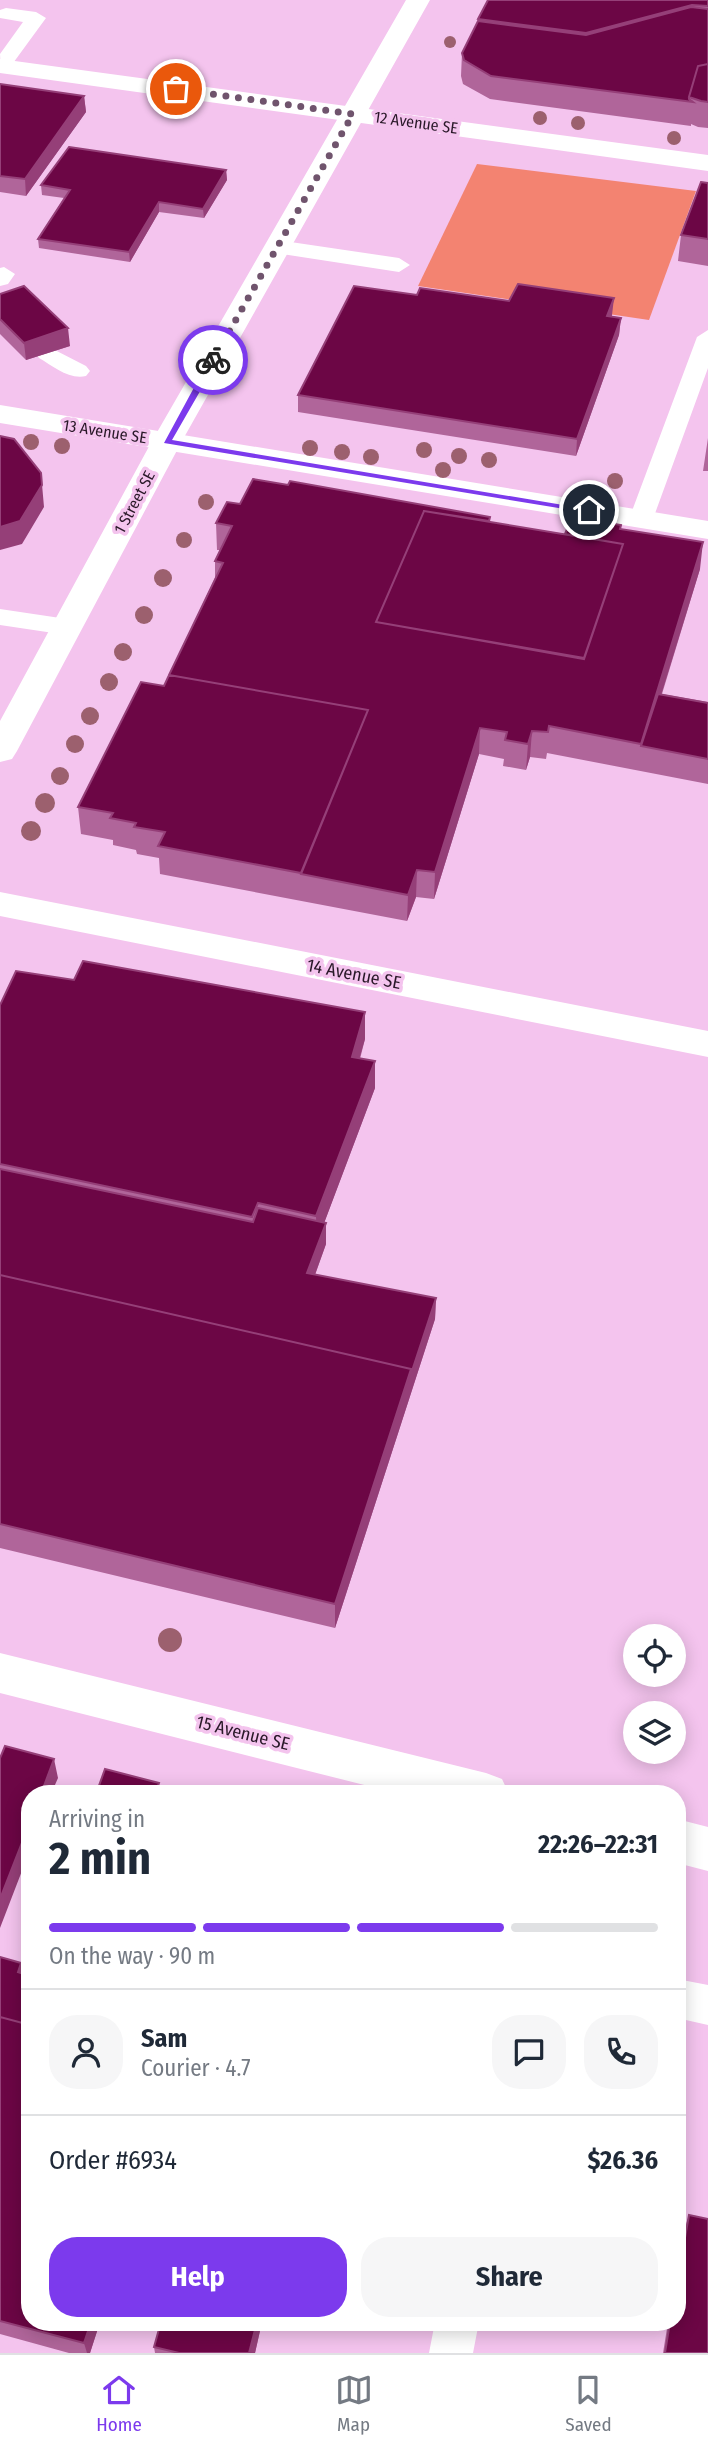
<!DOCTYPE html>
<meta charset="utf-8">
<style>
:root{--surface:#fff;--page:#f6f6f7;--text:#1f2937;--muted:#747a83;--line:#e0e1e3;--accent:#7c3aed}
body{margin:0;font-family:"Fira Sans Condensed",sans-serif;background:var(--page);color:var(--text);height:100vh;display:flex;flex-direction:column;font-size:26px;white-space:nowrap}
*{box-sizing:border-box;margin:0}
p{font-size:23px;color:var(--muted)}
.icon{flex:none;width:38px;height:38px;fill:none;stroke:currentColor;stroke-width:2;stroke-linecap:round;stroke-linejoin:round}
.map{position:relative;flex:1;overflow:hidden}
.panel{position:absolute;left:21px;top:1785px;width:665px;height:546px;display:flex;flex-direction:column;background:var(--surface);border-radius:28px;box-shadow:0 4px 18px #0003}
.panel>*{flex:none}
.fabs{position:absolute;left:623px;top:1624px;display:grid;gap:14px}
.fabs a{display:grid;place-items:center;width:63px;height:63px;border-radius:50%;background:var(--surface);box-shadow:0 4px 18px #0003;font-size:35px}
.pin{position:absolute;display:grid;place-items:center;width:60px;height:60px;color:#fff;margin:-30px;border:4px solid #fff;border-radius:50%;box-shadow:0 2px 7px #0007}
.courier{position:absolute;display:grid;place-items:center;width:70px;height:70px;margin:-35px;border:5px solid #7c3aed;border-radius:50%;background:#fff;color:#222;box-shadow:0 2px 9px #0007}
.head em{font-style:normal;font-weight:700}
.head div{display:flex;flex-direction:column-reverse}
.head{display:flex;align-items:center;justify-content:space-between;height:119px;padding:0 28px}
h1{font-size:46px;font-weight:700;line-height:52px}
.bar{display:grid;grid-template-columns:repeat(4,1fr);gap:10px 7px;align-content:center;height:84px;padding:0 28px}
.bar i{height:9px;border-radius:5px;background:var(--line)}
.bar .active{background:var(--accent)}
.bar p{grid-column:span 4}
.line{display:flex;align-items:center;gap:18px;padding:0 28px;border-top:2px solid var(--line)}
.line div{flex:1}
.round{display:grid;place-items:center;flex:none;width:74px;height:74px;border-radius:28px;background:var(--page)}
.cta{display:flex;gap:14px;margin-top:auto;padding:14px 28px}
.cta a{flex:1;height:80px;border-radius:28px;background:var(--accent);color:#fff;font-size:28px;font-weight:700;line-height:80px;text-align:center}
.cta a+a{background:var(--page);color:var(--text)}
.tabs{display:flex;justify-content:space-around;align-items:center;height:98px;border-top:2px solid var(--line);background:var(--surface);font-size:19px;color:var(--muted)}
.tabs a{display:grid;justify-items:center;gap:4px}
.tabs .active{color:var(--accent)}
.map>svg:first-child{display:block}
</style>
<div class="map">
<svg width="708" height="2353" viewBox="0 0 708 2353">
<rect width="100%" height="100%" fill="#f4c4ee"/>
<path fill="#f38371" d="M477 164 696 191 649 320 418 286Z"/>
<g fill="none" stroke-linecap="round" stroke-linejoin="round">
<path fill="#fff" fill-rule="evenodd" d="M6 8 36 12 46 18 8 70 1 72 0 54 23 22 0 18V10Z
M277 240 399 258 410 265 399 272 269 252 266 247Z
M4 267 15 274 8 284 0 286V268Z
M708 330V368L653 519 650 524H632L629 519 697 337Z
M47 346 86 366 90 371 86 376C69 380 53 366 39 358L36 353 39 348Z
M0 609 67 619 76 621 80 627 76 633 67 635 0 625Z
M677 1979 708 1985V2025L677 2018Z
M435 2322H479L473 2353H429Z"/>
<path fill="#fff" fill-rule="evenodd" d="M0 405 708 521V539L0 423Z
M0 892 708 1031V1057L0 916Z
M0 1653 486 1773 502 1779 509 1794H400L0 1693Z
M677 1819 708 1827V1871L677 1863Z"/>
<path fill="#fff" fill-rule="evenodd" d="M0 59 708 155V171L0 73Z"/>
<path fill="#fff" fill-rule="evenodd" d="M406 0H430L182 441 17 751 12 759 0 762V721L152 441Z"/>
</g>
<g fill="#9c606e">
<circle cx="450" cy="42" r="6"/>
<circle cx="540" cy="118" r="7"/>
<circle cx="578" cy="123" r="7"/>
<circle cx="674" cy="138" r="7"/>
<circle cx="31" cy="442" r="8"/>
<circle cx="62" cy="446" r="8"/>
<circle cx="310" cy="448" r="8"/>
<circle cx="424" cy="450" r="8"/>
<circle cx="342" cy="452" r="8"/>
<circle cx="459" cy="456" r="8"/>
<circle cx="371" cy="457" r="8"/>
<circle cx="489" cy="460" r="8"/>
<circle cx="443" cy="470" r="8"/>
<circle cx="615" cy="481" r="8"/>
<circle cx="582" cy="491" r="8"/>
<circle cx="206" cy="502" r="8"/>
<circle cx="184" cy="540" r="8"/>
<circle cx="163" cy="578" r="9"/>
<circle cx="144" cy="615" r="9"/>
<circle cx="123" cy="652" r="9"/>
<circle cx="109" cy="682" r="9"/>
<circle cx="90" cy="716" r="9"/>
<circle cx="75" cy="744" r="9"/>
<circle cx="60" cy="776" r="9"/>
<circle cx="45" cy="803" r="10"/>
<circle cx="31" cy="831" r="10"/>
<circle cx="170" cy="1640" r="12"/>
</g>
<path fill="#b0659a" d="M708 0V128L698 127 691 124V126L490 99 463 84 461 76 462 53 478 21V19Z
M0 84 84 96 86 112 26 196 0 192Z
M226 170 227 180 204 218 159 212 130 262 39 248 38 239 64 198 42 195 41 185Z
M708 183V266L678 261 681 235Z
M0 294 70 346 26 360 0 334Z
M417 295 509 301 612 315V316L621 318 619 335 576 456 298 412V395Z
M708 438V471H703Z
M240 504 490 517V522L565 534 621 525V529L700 569 662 694 708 702V784L547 753 546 759 530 757 526 770 503 766 504 759 479 754 434 899 416 897 407 921 160 874 159 858 137 854 136 850 113 845V840L81 834 78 807 164 686 215 578V561L220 550H217L216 523Z
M0 1005 365 1039 360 1059 375 1088 324 1223 326 1244 315 1275 436 1298 435 1319 335 1628 0 1548Z
M0 1957 100 2322 90 2353H69L0 2334Z
M689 2215 708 2353H663L668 2322H677V2271L684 2231Z
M262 2322 255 2353H155L154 2347Z"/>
<path fill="#953f78" d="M692 5 689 30 584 58 586 33Z
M84 96 86 112 26 196 25 179Z
M226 170 227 180 204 218 203 209Z
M159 202V212L130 262 129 252Z
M614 298 612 315 606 333 607 316Z
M621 318 619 335 576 456 577 439Z
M68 328 70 346 26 360 24 343Z
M41 473 44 507 22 544 0 550V527Z
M703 542 700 569 645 747 641 746Z
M480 728 479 754 434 899 435 872Z
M532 731 530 757 526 770 528 744Z
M417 870 416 897 407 921 408 895Z
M365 1012V1039L352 1084V1057Z
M375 1061V1088L317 1242 316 1216Z
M326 1223V1244L308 1294 307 1273Z
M436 1298 435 1319 335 1628V1604L411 1369Z
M54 1759 58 1778 51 1794H41Z
M159 1783 160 1794H155Z
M30 1822V1850L0 1928V1899Z
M21 1963 25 1980 18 1972Z
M91 2322H100L90 2353H87L84 2343Z
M257 2322H262L255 2353H249Z"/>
<path fill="#6c0645" stroke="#953f78" stroke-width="2" d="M488 0H708V6L692 5 586 33 478 19Z
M691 7 708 9V64L698 66 689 97V99L693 102 491 76 464 60 462 53 478 21 586 35Z
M708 64V102L701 101 689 97 698 66Z
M0 84 84 96 25 179 0 176Z
M69 147 226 170 203 209 159 202 129 252 38 239 70 190 41 185Z
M701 182 708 183V239L681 235Z
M518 284 614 298 607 316 621 318 577 439 298 395 354 286 417 295 420 288 509 301Z
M24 286 68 328 24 343 0 319V294Z
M0 436 14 439 41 473 42 485 20 521 0 527Z
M253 479 288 485 290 481 490 517 489 521 424 511 376 622 584 659 623 544 565 534 572 517 621 525 620 529 703 542 641 744 549 726 548 732 532 731 528 744 505 740 507 732 480 728 435 872 417 870 408 895 301 874 368 710 169 675 223 563 215 561 232 526 216 523 227 502 240 504Z
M424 511 623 544 584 658 376 622Z
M169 675 368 710 301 873 158 846 165 832 134 827 136 823 110 818 113 813 78 807 141 682 164 686Z
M658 694 708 703V759L641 746Z
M83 961 365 1012 352 1057 375 1061 316 1216 258 1203 252 1217 0 1164V1005L16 971 74 980Z
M0 1169 253 1222 258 1208 326 1223 307 1273 436 1298 411 1374V1369L0 1275Z
M0 1275 411 1369 335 1604 0 1524Z
M5 1746 54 1759 41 1794H30V1822L0 1899V1758Z
M105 1769 159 1783 155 1794H96Z
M0 1957 21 1963 18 1972 30 1976V2025L0 2017Z
M0 2017 30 2025V2322H91L84 2343 0 2321Z
M689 2215 708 2219V2353H665L670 2322H677V2283Z
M161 2322H257L249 2353H179L154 2347Z"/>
<path fill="#7c3aed" d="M210 358 218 360 172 440 593 510 589 513 164 443Z"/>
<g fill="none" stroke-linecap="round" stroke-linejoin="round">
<path stroke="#70546d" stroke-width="7" stroke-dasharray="0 12.6" d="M176 89 353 114 213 360"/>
</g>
<g text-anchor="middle" stroke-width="7" stroke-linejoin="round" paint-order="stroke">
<g font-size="16" fill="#291828" stroke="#f4c4ee">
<text transform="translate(416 122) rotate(8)" y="6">12 Avenue SE</text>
<text transform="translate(105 431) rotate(9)" y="6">13 Avenue SE</text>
<text transform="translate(134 502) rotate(-62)" y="6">1 Street SE</text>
</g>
<g font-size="18" fill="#291828" stroke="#f4c4ee">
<text transform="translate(354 974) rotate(11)" y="6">14 Avenue SE</text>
<text transform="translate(243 1733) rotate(14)" y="6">15 Avenue SE</text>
</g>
</g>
</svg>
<div class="fabs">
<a><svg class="icon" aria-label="locate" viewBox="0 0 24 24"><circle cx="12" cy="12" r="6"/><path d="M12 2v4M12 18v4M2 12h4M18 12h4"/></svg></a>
<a><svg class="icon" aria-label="layers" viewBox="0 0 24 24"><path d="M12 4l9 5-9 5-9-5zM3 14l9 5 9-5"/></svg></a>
</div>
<div class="pin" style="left:176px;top:89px;background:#ea580c"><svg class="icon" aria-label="bag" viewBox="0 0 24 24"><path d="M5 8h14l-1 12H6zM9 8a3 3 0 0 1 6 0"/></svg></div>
<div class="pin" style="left:589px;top:510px;background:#1f2937"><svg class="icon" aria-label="home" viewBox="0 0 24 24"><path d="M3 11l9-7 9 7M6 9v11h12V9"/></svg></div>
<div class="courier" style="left:213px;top:360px"><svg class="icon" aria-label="bike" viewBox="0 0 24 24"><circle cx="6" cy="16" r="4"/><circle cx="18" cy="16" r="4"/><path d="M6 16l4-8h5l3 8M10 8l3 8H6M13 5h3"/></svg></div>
<section class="panel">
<div class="head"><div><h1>2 min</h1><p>Arriving in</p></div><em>22:26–22:31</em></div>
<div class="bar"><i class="active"></i><i class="active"></i><i class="active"></i><i></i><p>On the way · 90 m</p></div>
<div class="line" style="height:126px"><a class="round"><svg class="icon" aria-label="person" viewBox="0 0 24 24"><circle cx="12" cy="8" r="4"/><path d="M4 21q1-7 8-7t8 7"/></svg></a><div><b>Sam</b><p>Courier · 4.7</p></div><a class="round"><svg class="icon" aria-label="chat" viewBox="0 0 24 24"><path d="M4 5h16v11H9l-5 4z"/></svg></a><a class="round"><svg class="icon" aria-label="phone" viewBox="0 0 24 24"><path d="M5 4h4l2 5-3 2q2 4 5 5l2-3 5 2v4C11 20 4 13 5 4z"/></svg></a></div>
<div class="line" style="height:91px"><div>Order #6934</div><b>$26.36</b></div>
<div class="cta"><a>Help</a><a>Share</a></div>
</section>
</div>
<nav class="tabs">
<a class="active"><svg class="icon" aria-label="home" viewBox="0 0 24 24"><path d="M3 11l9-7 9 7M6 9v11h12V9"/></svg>Home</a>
<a><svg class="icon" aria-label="map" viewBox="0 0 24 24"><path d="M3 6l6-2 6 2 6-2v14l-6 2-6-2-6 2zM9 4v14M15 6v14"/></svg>Map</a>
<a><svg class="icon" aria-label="saved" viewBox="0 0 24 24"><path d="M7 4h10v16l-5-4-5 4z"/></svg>Saved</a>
</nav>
